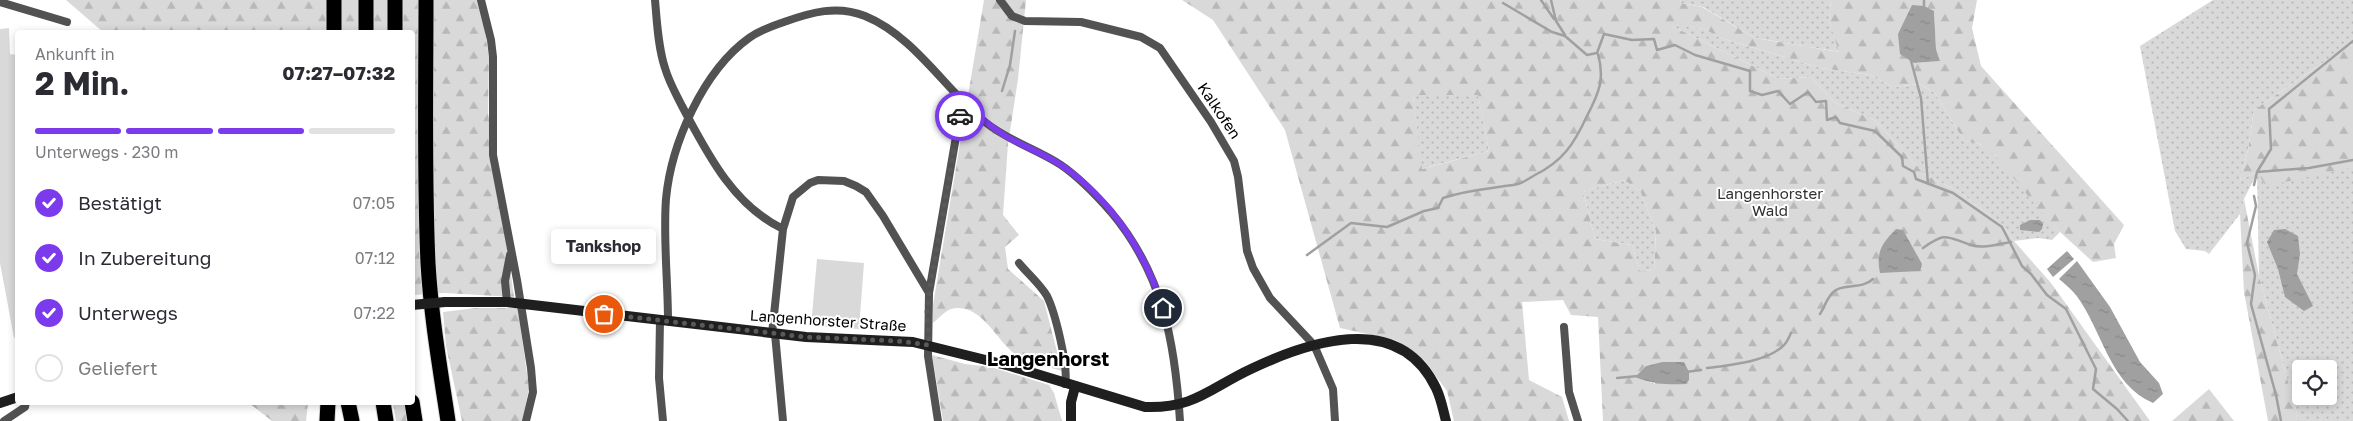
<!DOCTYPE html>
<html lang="de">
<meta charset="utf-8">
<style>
:root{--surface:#fff;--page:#f7f7f7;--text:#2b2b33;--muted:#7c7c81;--line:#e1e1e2;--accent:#7c3aed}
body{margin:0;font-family:"Golos Text",sans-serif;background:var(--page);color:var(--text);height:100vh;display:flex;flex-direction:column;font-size:19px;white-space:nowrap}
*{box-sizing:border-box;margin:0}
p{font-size:16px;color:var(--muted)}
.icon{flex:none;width:28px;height:28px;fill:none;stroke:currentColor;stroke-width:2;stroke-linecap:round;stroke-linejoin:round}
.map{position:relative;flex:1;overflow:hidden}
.sheet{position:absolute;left:15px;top:30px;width:400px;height:375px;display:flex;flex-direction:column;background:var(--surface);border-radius:5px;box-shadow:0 2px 8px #0003}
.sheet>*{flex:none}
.tools{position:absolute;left:2292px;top:360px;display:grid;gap:10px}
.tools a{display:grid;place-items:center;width:45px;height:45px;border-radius:5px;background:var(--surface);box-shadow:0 2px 8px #0003;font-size:25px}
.pin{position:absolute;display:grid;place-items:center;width:42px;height:42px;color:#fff;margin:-21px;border:2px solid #fff;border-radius:50%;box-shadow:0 1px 5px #0007}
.courier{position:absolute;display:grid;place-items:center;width:50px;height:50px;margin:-25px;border:4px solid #7c3aed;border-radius:50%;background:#fff;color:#222;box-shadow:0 1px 6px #0007}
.bubble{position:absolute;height:35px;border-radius:5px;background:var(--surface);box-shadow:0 2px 8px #0003;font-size:16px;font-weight:700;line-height:35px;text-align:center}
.head em{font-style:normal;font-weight:700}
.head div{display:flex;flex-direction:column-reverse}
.head{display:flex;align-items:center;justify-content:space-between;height:85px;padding:0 20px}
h1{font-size:32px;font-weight:700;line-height:38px}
.bar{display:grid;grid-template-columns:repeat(4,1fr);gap:8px 5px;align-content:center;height:60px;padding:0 20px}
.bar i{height:6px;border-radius:4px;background:var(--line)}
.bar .current{background:var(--accent)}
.bar p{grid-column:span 4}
ol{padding:0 20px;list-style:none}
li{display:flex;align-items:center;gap:15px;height:55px}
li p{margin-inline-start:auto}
li .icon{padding:5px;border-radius:50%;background:var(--accent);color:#fff;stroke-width:4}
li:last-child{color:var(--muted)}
li i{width:28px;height:28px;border:2px solid var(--line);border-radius:50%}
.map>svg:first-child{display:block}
</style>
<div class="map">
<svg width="2353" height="421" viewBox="0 0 2353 421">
<defs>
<pattern id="grass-dots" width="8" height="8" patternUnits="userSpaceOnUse" patternTransform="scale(1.25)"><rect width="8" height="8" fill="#d9d9d9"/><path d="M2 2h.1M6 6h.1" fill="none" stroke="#b8b8b8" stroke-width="1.8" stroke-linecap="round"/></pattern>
<pattern id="forest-firs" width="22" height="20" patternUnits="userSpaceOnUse" patternTransform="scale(1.25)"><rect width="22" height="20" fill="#d9d9d9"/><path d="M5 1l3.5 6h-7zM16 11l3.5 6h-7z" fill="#b8b8b8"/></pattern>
<pattern id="water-ripples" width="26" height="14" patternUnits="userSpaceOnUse" patternTransform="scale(1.25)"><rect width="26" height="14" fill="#a0a0a0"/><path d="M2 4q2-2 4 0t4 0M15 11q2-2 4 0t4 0" fill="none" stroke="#888"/></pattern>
</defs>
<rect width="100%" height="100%" fill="#fff"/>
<path fill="url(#grass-dots)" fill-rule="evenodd" d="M1680 0H1831L1829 21 1840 52 1755 38 1703 7 1681 3Z
M2213 0H2353V46L2349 45 2254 110 2248 150 2240 180 2257 172 2353 164V421H2299L2259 276 2257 173 2244 199 2240 214 2209 254 2205 251 2186 249 2175 231 2140 46ZM2301 369H2329V396H2301Z
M1668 24 1704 29 1721 38 1821 68 1870 75 1893 87 1919 84 1935 93 1964 141C1969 142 1975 142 1979 144 2003 153 2038 212 2060 232L2052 240 2038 238 2014 241 2006 229 1960 192 1924 174 1876 121 1834 102 1811 77 1779 79Z
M1478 94 1489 151 1421 169 1413 95Z
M1624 180 1640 191 1656 231 1654 270 1640 271 1632 245 1595 239 1583 191Z"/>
<path fill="url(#forest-firs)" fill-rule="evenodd" d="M66 0H480L489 57 488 113 514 297 445 293 413 295 412 32H103Z
M984 0H1026L1018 79 1008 144 1003 215 1019 235 1005 247 1008 269 1044 301 1062 371C1047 366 1027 364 1015 354 996 340 980 301 951 309 945 311 938 319 933 323V305Z
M1182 0H1680L1681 3 1702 7 1755 38 1839 52 1829 21 1831 0H1977L1972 28 1981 66 2124 225 2114 244 2116 258 2093 262 2049 222 1996 156 1980 144 1964 141 1935 93 1919 84 1893 87 1870 75 1821 68 1721 38 1704 29 1670 25 1779 79 1811 77 1834 102 1876 121 1924 174 1960 192 2006 229 2014 241 2051 283 2150 421H1603L1598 317 1571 315 1563 300 1522 302 1529 380 1562 397 1569 421H1454L1447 391 1425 361 1396 340 1340 328 1285 130 1213 20ZM1934 11 1936 49 1940 61 1914 63ZM1413 95H1478L1489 151 1422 169ZM1624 180 1640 191 1656 231 1654 270 1640 271 1632 245 1595 239 1583 191ZM1662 362 1655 384 1635 377 1646 366Z
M2349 45 2353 46V167L2266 186 2257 172 2240 180 2248 150 2254 110Z
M2244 199 2259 276 2299 421H2268L2244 292 2240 214Z
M476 308H518L529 389 522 421H462L446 346 443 312Z
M932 355 965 364 991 367 1049 385 1054 393 1062 421H943Z
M2209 389 2234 421H2172Z
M249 403H308L306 421H272Z
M393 403H407L410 421H396Z"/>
<path fill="#d9d9d9" d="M9 28 10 54 18 55V336L14 338 0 263V29Z
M817 259 864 263 859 329 811 326Z"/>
<path fill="url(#water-ripples)" d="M1912 5 1924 6 1934 11 1936 49 1940 61 1914 63 1900 54 1898 34Z
M2030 220H2040L2043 224 2042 229 2039 232 2020 230V225Z
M1896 229 1903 230 1922 264 1920 271 1880 273C1876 253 1881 244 1896 229Z
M2285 229 2298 236 2300 254 2297 274 2313 306 2304 311 2285 297 2278 269 2267 242 2274 230Z
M2067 251 2074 259 2053 277 2047 269Z
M2077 261 2110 307 2140 362 2159 383 2163 394 2153 403C2109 384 2103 331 2076 295 2071 289 2065 284 2059 279Z
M1662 362H1684L1689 372V380L1686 384C1667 385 1652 384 1635 377L1646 366Z"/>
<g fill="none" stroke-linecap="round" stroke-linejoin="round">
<path stroke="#a0a0a0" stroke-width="2.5" d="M1541 0 1554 19
M1551 0 1556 21 1565 35
M1503 3 1552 32 1565 36 1587 55 1597 53 1604 34 1632 40 1654 39 1657 50 1675 45 1695 55 1750 71V91L1762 95 1778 91 1790 104 1808 92 1816 102 1826 101 1827 120 1836 117 1840 123 1875 131 1902 157 1903 166 1914 172 1916 179 1953 193 2002 227 2022 266 2031 274 2047 295 2066 309 2096 369 2093 389 2117 409 2128 421
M1924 8V0
M1910 57 1921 98 1928 184
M1002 91 1010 65 1015 31
M2257 172 2309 168 2353 160
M2254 185 2257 172 2271 149 2269 109 2353 41
M2254 196 2256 206 2247 243 2255 275 2251 304 2276 395 2281 421
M1923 248C1947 231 1946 237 1971 245 1984 249 1998 244 2011 242
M1307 255 1351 223 1387 227 1424 211 1438 208 1443 198C1469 189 1491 189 1518 184 1524 182 1530 178 1535 175 1563 161 1574 144 1587 116 1599 93 1605 79 1598 54
M1820 314C1824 308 1826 301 1830 296 1839 281 1861 291 1873 279
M1707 368C1730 365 1766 362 1783 346 1787 343 1789 337 1791 333
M1686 372 1701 370
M1617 378 1638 376"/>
<g stroke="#dbdbdb" stroke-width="17">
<path id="highway" d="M334 0V32
M366 0V32
M426 0C426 88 424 175 428 263 431 316 440 368 448 421
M395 32V0
M348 402 352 421
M383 402 386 421
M412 402 415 421
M327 421 328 402"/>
</g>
<path stroke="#525252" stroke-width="8" d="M481 0 491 40 493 57V155L517 280 531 368 533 392 526 421
M655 0C657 22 658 47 665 68 669 82 676 94 682 106 707 153 733 205 783 229
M1000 0 1012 16 1025 21 1081 22 1141 37 1160 48 1211 122 1234 161 1238 177 1247 251 1253 268 1270 298 1314 345 1333 389 1335 421
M0 2 67 22
M1019 263C1028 274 1040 284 1047 296 1055 312 1069 368 1065 384
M929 293 962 102
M507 302 505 281 510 255
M660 320 659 378 663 421
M668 321C668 282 663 237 666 199 671 144 703 71 749 38 759 31 772 26 784 22 812 12 837 5 865 16 914 36 945 89 985 122 1008 141 1037 149 1061 165 1080 178 1096 195 1111 212 1163 274 1175 342 1180 421
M1564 327 1569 392 1578 421
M772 334 783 229 793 197 810 183 818 180 844 181 856 186 866 192 883 216 929 293 928 356 938 421
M775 334 783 421
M4 421 25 407 26 402"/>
<path stroke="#1f1f1f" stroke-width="10" d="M445 302H507L806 337 913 342 1010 366 1145 407C1194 409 1210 388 1251 369 1310 341 1399 311 1436 388 1441 398 1443 410 1446 421
M0 403 18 397
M1071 421V402L1075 387"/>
<use href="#highway" stroke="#000" stroke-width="15"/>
<path stroke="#1f1f1f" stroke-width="10" d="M412 305 445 302"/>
</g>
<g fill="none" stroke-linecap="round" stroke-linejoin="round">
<path stroke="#595959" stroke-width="5" stroke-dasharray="0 9" d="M604 314 806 337 898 341 929 345 927 312 929 293 960 116"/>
<path stroke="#7c3aed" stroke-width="6" d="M960 116 962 102C977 115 991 127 1007 137 1025 147 1044 154 1061 165 1111 199 1145 252 1163 308"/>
</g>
<g text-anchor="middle" stroke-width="4" stroke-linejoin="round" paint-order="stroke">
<g font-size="15" fill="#000" stroke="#fff">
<text transform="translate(1219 111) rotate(56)" y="5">Kalkofen</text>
<text transform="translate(828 321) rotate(4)" y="5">Langenhorster Straße</text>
</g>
<g font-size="15" fill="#303030" stroke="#fff">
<text x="1770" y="199">Langenhorster<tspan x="1770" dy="17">Wald</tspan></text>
</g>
<g font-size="20" font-weight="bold" fill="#000" stroke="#fff">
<text x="1048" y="366">Langenhorst</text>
</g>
</g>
</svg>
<div class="tools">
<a><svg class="icon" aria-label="locate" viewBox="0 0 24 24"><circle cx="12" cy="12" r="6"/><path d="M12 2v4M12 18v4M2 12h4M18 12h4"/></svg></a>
</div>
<div class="pin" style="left:604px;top:314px;background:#ea580c"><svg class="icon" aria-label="bag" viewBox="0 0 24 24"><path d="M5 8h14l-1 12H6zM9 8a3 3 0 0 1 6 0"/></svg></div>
<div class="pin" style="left:1163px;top:308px;background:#1f2937"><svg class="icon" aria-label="home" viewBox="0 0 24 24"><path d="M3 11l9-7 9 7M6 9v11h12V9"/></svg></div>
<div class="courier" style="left:960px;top:116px"><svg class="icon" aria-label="car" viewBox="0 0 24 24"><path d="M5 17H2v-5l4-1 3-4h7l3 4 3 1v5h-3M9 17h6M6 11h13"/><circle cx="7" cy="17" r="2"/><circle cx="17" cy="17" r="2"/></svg></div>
<div class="bubble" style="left:551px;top:229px;width:105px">Tankshop</div>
<section class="sheet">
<div class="head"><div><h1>2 Min.</h1><p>Ankunft in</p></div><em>07:27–07:32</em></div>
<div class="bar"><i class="current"></i><i class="current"></i><i class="current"></i><i></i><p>Unterwegs · 230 m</p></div>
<ol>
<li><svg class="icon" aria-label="check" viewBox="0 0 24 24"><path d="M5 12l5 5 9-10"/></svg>Bestätigt<p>07:05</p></li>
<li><svg class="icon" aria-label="check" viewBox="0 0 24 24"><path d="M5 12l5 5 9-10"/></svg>In Zubereitung<p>07:12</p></li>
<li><svg class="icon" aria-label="check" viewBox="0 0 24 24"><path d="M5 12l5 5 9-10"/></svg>Unterwegs<p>07:22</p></li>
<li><i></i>Geliefert</li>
</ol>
</section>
</div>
